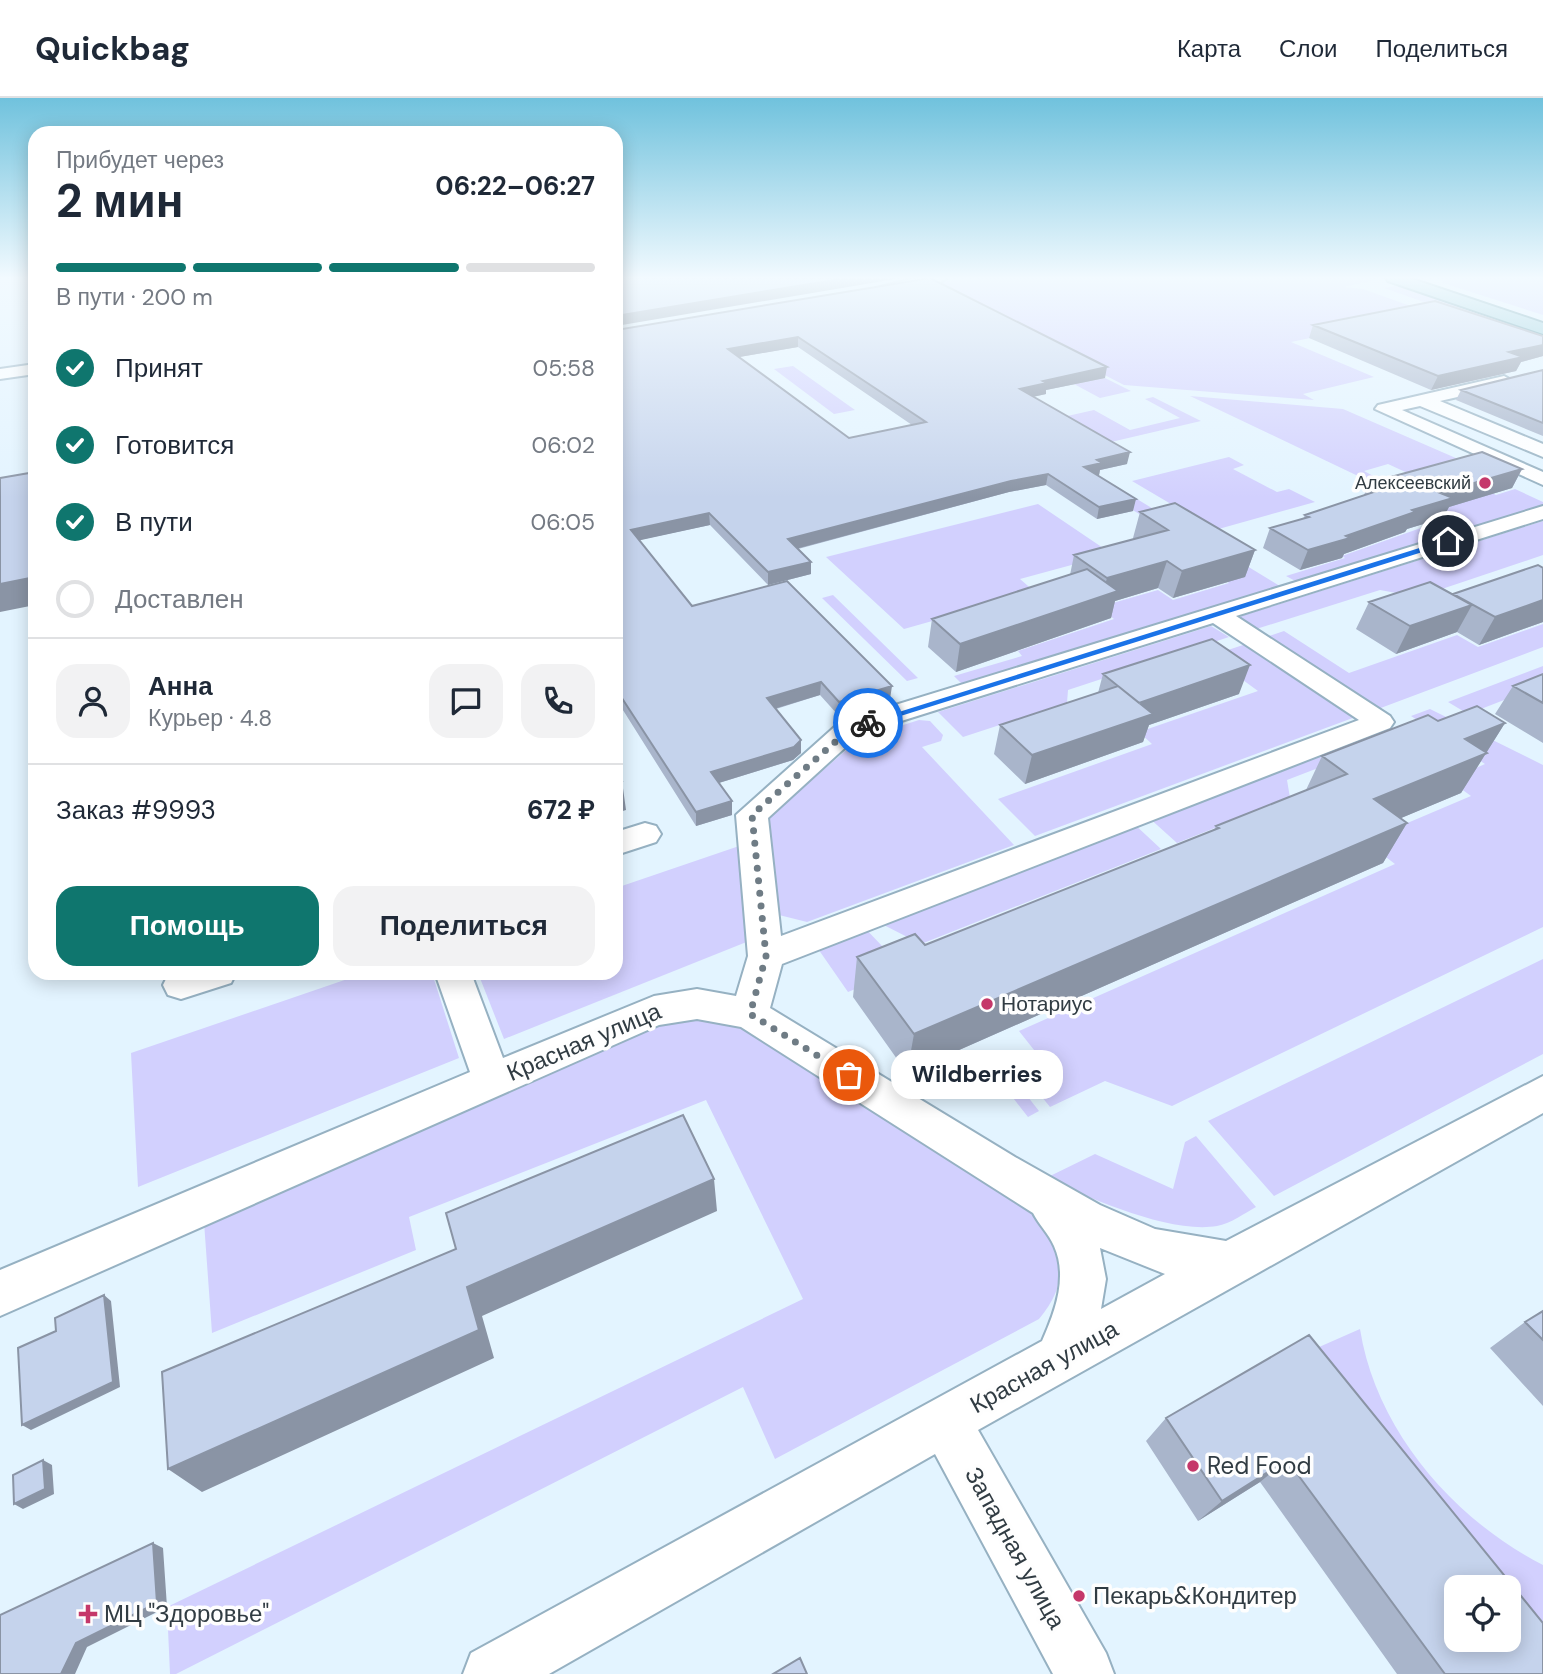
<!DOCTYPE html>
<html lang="ru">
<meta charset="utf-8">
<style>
:root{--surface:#fff;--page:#f2f2f3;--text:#1f2937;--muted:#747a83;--line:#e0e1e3;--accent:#0f766e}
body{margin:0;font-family:"DM Sans",sans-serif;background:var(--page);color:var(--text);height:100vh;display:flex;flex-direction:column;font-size:26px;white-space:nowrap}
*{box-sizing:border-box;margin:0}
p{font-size:23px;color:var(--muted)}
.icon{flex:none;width:38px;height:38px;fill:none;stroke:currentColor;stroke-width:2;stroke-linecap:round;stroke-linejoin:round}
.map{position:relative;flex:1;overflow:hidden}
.panel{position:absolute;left:28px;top:28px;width:595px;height:854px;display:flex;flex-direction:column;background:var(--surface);border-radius:21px;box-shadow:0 4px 18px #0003}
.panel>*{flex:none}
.fabs{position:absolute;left:1444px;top:1477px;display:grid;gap:14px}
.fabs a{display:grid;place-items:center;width:77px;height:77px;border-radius:14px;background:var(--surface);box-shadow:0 4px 18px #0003;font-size:35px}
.pin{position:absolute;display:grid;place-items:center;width:60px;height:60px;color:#fff;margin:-30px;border:4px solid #fff;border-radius:50%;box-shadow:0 2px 7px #0007}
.courier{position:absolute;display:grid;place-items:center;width:70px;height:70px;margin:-35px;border:5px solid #1a73e8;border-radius:50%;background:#fff;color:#222;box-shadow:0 2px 9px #0007}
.bubble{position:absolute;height:49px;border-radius:21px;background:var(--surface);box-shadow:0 4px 18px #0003;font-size:23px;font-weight:700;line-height:49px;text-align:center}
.headline em{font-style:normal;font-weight:700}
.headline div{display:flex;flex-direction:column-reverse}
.headline{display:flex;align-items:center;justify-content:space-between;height:119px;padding:0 28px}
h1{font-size:46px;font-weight:700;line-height:52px}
.bar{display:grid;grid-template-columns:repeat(4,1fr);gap:10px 7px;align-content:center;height:84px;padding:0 28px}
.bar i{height:9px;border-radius:5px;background:var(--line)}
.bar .selected{background:var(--accent)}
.bar p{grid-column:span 4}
.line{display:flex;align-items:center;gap:18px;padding:0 28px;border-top:2px solid var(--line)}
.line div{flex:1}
.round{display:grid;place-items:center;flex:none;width:74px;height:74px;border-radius:21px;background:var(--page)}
ol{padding:0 28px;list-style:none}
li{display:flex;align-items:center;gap:21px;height:77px}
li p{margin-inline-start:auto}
li .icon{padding:7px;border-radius:50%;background:var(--accent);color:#fff;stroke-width:4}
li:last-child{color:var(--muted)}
li i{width:38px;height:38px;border:4px solid var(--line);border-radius:50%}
.action{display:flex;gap:14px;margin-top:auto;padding:14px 28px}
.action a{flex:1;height:80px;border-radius:21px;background:var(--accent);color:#fff;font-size:28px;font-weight:700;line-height:80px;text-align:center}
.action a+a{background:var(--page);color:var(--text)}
header{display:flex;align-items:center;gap:42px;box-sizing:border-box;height:98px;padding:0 35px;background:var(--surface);border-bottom:2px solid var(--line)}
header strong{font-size:33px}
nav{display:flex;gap:38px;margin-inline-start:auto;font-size:24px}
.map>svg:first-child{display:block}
</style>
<header>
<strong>Quickbag</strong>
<nav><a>Карта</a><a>Слои</a><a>Поделиться</a></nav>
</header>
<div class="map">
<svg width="1543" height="1576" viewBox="0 0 1543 1576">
<rect width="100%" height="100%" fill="#e3f4ff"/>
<path fill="#d2d0fe" d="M985 180H1373L1371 183 1344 189 1363 191 1430 215 1291 244 1374 279 1303 296 1314 302 1124 287 926 185Z
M1442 180H1543V217L1443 185Z
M1395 188 1413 190 1543 235V246L1384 190Z
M793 268 855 312 834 316 774 271Z
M1105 280 1131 293 1100 300 1074 286Z
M1190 298 1343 311 1465 364 1414 378 1388 366 1364 373 1388 386 1379 388Z
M1153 299 1201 323 1081 351 1063 319 1094 312 1130 332 1180 320 1145 301Z
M1229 359 1244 367 1233 371 1277 394 1289 391 1315 404 1215 432 1132 383Z
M1451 376 1496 397 1515 391 1543 404V409L1299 485 1286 478 1345 460 1342 458 1446 421 1391 393Z
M1114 387 1283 490 965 589 954 578 1022 558 1018 553 1114 521 1099 509 1158 492 1173 502 1229 485 1186 458 1164 431 1098 391Z
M1038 406 1112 456 1020 481 1035 494 904 531 826 459Z
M1543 423V457L1418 499 1380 492 1253 532 1235 520Z
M833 497 918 580 907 583 822 500Z
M1543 526V549L1370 614 1260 541 1284 533 1349 575 1457 537 1478 549Z
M1211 528 1229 539 1068 592 1067 605 963 639 938 614Z
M1249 545 1358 618 1035 738 998 701 1152 646 1139 634 1258 593 1210 558Z
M1543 568V587L1468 616 1448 604Z
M1430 611 1543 667V829L1172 1008 1105 983 1050 1009 1016 967 1038 957 1019 933 1395 766 1365 743 1471 698 1449 682 1485 666 1411 618Z
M919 622 930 623 943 637 941 643 922 649 1014 747 807 824 775 816 768 720 859 641Z
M1380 629 1396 640 1287 682 1290 700 1177 745 1147 718Z
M1132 724 1161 751 921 846 874 822Z
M745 746 749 843 504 941 478 875H616V790Z
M862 827 904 871 848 894 814 845Z
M1543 861V956L1274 1098 1208 1023Z
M365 875H432L459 960 138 1089 131 955Z
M683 918 740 926 1043 1120C1060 1161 1071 1183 1039 1221L775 1361 743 1289 176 1576H170L167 1509 803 1201 706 1002 409 1119 416 1152 212 1235 204 1124 664 923Z
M1006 971 1039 1013 1028 1019 995 977Z
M1196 1038 1256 1109C1245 1115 1230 1126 1217 1128 1170 1136 1089 1100 1046 1080L1095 1056 1173 1091 1185 1044Z
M1360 1231C1376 1332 1453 1421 1543 1467V1539L1508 1489 1310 1253Z"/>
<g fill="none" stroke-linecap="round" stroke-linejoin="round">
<g stroke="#96b1c2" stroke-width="4">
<path id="minor" d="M917 180H947L940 184 887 193 880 189Z
M35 266V276L0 281V271Z
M1504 278 1513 283 1510 287 1440 303 1543 346V359L1420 308 1402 312 1543 374V387L1375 311 1378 307Z
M1543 408V421L1236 518 1390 618 1394 624 1390 630 782 866 770 910 1015 1059 1100 1107 1155 1131 1226 1143 1543 978V1015L978 1332 1106 1555 1114 1576H1053L935 1356 549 1576H463L471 1555 1042 1243C1055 1214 1068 1179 1054 1148 1049 1136 1039 1127 1033 1115L741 929 697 921 659 927 0 1218V1172L470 974 435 875H471L503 960 654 898 697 891 736 898 748 858 736 717 840 624ZM1213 525 1359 622 781 838 768 720 860 636ZM1100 1150 1165 1176 1101 1211 1106 1181Z
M645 725 656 728 661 736 656 744 616 757V734Z
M174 875H236L231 885 181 901 168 897 163 887 168 877Z"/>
</g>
<g stroke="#327c8b" stroke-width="4">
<path id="major" d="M1386 180H1409L1543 225V236L1388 183Z"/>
</g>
<use href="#minor" fill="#fff" fill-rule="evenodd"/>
<use href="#major" fill="#85c5d1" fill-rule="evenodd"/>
</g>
<path fill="#a9b5cb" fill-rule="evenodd" d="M928 180 1105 280 1046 292V296L1033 299 1127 366 1100 372 1099 377H1097L1133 413 1097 421 1046 387 1009 394 798 451 811 476 768 487 710 427 639 442 692 508 890 601 838 617 820 597 776 611 801 642V655L793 662 719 685 732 703V717L696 728 616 601V232ZM798 249 912 327 849 340 739 259Z
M1313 227 1543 238V258L1521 264 1516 273 1431 292 1309 240Z
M1543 272V338L1456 302 1461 292Z
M1522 371 1512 390 1449 409 1443 420 1407 431 1405 434 1344 456 1342 460 1300 472 1263 450 1270 430 1303 421 1305 417 1364 397 1369 385Z
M1140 414 1255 452 1245 479 1173 500 1158 490 1115 503 1111 520 956 574 928 549 932 521 1070 477 1074 457 1134 441 1133 440Z
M1543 470V524L1479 547 1457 534 1396 556 1356 531 1369 504 1453 496Z
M1103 576 1239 596 1149 627 1143 644 1025 686 994 656 1000 627 1098 595Z
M1543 576V645L1495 616 1513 588Z
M1438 623 1505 625 1461 695 1401 720 1407 725 1383 765 907 975 853 899 857 859 925 847 1214 732 1216 728 1306 692 1322 658Z
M1543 1213V1308L1490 1250 1525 1224Z
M1309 1237 1543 1576H1397L1260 1384 1198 1423 1146 1343 1166 1320Z"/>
<path fill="#8a94a5" d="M846 180H901L616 228V218Z
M798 239V249L728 261V251Z
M1543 247V258L1521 264 1516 273 1431 292 1438 278 1509 254Z
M1107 269 1105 280 1046 292V296L1018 302 1020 291 1043 283Z
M1130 354 1127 366 1100 372 1099 377 1082 381 1084 369 1097 362Z
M1522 371 1512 390 1449 409 1443 420 1407 431 1405 434 1344 456 1342 460 1300 472 1308 452 1412 412 1440 395Z
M1048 376 1046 387 1009 394 788 453V441L1011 383Z
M1136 401 1133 413 1097 421 1099 409Z
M709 415 710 427 632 444 631 432Z
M1255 452 1245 479 1173 500 1182 473Z
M1167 463 1158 490 1115 503 1111 520 956 574 960 546 1102 498 1107 480Z
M811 464V476L768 487V474Z
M35 479V507L0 514V486Z
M1543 502V524L1479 547 1495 519Z
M1472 507 1457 534 1396 556 1410 528Z
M1250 567 1239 596 1149 627 1143 644 1025 686 1032 657 1139 605Z
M821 584 820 597 767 613V600Z
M892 588 890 601 838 617 839 604Z
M1505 625 1461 695 1351 741 1374 701 1465 641Z
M801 642V655L793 662 712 687 711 674Z
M622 683 626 712 616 715V685Z
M732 703V717L696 728V714Z
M1407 725 1383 765 907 975 914 936Z
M714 1081 717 1113 482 1218 494 1260 202 1394 168 1371 467 1189Z
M104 1197 111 1203 120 1289 31 1332 22 1327Z
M43 1362 52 1367 54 1396 23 1411 14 1406Z
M1287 1362 1260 1384 1198 1423 1222 1403Z
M153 1445 163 1450 167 1509 87 1549 75 1576H61L76 1545Z"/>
<path fill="#c5d3ec" stroke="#8a94a5" stroke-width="2" fill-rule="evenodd" d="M616 180H846L616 218Z
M930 180 1107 269 1043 283 1047 285 1020 291 1130 354 1097 362 1102 365 1084 369 1136 401 1099 409 1048 376 1011 383 788 441 811 464 768 474 709 415 631 432 692 508 787 483 892 588 839 604 821 584 767 600 801 642 794 649 711 674 732 703 696 714 616 591V351L618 350 616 349V232ZM798 239 926 324 849 340 728 251Z
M1435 203 1543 238V247L1509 254 1523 259 1438 278 1313 227Z
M1543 272V325L1461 292Z
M1482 354 1522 371 1440 395 1453 400 1412 412 1415 414 1346 438 1350 440 1308 452 1270 430 1309 419 1305 417 1374 394 1369 392 1379 389 1369 385Z
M35 374V479L0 486V380Z
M1175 405 1255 452 1182 473 1167 463 1107 480 1074 457 1168 432 1140 414Z
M1538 467 1543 470V502L1495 519 1453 496Z
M1087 471 1118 493 960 546 932 521Z
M1430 484 1472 507 1410 528 1369 504Z
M1212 541 1250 567 1139 605 1103 576Z
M1543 576V605L1513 588Z
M1118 588 1153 616 1032 657 1000 627Z
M1477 608 1505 625 1465 641 1487 655 1374 701 1407 725 914 936 857 859 915 836 925 847 1219 730 1216 728 1347 676 1322 658 1428 617 1438 623Z
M616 673 622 683 616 685Z
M683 1017 714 1081 467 1189 479 1232 168 1371 162 1274 456 1151 446 1115Z
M104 1197 113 1284 22 1327 18 1250 56 1233 55 1220Z
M1543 1213V1242L1525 1224Z
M1309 1237 1543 1525V1576H1445L1287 1362 1222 1403 1166 1320ZM1456 1489H1508V1542H1456Z
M43 1362 45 1391 14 1406 13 1377Z
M153 1445 157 1505 76 1545 61 1576H0V1517Z
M800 1560 807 1576H773Z"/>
<linearGradient id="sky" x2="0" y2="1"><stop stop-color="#70c2dd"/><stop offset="0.45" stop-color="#f2faff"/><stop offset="1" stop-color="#f2faff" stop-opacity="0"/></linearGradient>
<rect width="1543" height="400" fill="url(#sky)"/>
<path fill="#1a73e8" d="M1448 441 1451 445 872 627 864 625Z"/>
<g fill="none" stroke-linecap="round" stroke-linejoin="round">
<path stroke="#6f7c85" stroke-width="7" stroke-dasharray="0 12.6" d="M849 977 750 916 766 858 752 717 850 631 868 625"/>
</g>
<g fill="#c5386a" stroke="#fefefe" stroke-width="2.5">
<circle cx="1485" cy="385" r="7"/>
<circle cx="987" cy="906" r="7"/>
<circle cx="1193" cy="1368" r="7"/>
<circle cx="1079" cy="1498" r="7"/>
<path d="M84.5 1505.5h7v7h7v7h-7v7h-7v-7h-7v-7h7z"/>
</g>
<g text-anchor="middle" stroke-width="7" stroke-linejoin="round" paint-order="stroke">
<g font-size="18" fill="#313c43" stroke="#fefefe" text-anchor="end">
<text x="1471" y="391">Алексеевский</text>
</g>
<g font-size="21" fill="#313c43" stroke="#fefefe" text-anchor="start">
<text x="1001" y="913">Нотариус</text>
</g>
<g font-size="24" fill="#313c43" stroke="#fefefe">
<text transform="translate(584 944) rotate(-23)" y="8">Красная улица</text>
<text transform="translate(1044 1269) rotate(-29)" y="8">Красная улица</text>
<text transform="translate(1015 1450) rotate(61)" y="8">Западная улица</text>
</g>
<g font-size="24" fill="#313c43" stroke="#fefefe" text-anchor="start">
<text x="1207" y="1376">Red Food</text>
<text x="1093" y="1506">Пекарь&amp;Кондитер</text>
<text x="104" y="1524">МЦ "Здоровье"</text>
</g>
</g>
</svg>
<div class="fabs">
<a><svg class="icon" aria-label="locate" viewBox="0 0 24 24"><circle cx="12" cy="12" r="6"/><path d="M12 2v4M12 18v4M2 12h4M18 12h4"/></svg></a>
</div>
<div class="pin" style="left:849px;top:977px;background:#ea580c"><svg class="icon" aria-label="bag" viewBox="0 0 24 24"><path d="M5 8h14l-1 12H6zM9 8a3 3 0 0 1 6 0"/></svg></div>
<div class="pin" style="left:1448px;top:443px;background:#1f2937"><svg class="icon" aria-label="home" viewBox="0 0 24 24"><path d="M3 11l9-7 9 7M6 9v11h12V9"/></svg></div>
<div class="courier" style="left:868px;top:625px"><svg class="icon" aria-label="bike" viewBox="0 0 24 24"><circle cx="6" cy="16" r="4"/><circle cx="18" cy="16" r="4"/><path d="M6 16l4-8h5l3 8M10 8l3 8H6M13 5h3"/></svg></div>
<div class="bubble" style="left:891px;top:952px;width:172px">Wildberries</div>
<section class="panel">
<div class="headline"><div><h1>2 мин</h1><p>Прибудет через</p></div><em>06:22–06:27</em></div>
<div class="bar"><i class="selected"></i><i class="selected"></i><i class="selected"></i><i></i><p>В пути · 200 m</p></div>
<ol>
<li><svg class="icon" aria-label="check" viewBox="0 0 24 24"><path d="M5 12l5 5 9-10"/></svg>Принят<p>05:58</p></li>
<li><svg class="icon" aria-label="check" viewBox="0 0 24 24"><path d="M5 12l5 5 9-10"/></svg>Готовится<p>06:02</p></li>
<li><svg class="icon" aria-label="check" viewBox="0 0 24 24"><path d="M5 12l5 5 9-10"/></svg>В пути<p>06:05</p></li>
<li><i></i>Доставлен</li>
</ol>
<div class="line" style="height:126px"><a class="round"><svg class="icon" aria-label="person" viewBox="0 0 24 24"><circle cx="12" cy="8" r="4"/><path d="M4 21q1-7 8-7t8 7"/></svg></a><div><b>Анна</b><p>Курьер · 4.8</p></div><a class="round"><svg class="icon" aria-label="chat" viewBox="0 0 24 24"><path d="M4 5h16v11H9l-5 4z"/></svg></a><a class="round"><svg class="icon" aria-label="phone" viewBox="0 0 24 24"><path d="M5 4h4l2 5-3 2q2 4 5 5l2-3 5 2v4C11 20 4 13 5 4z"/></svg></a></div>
<div class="line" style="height:91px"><div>Заказ #9993</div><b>672 ₽</b></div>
<div class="action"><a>Помощь</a><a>Поделиться</a></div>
</section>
</div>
